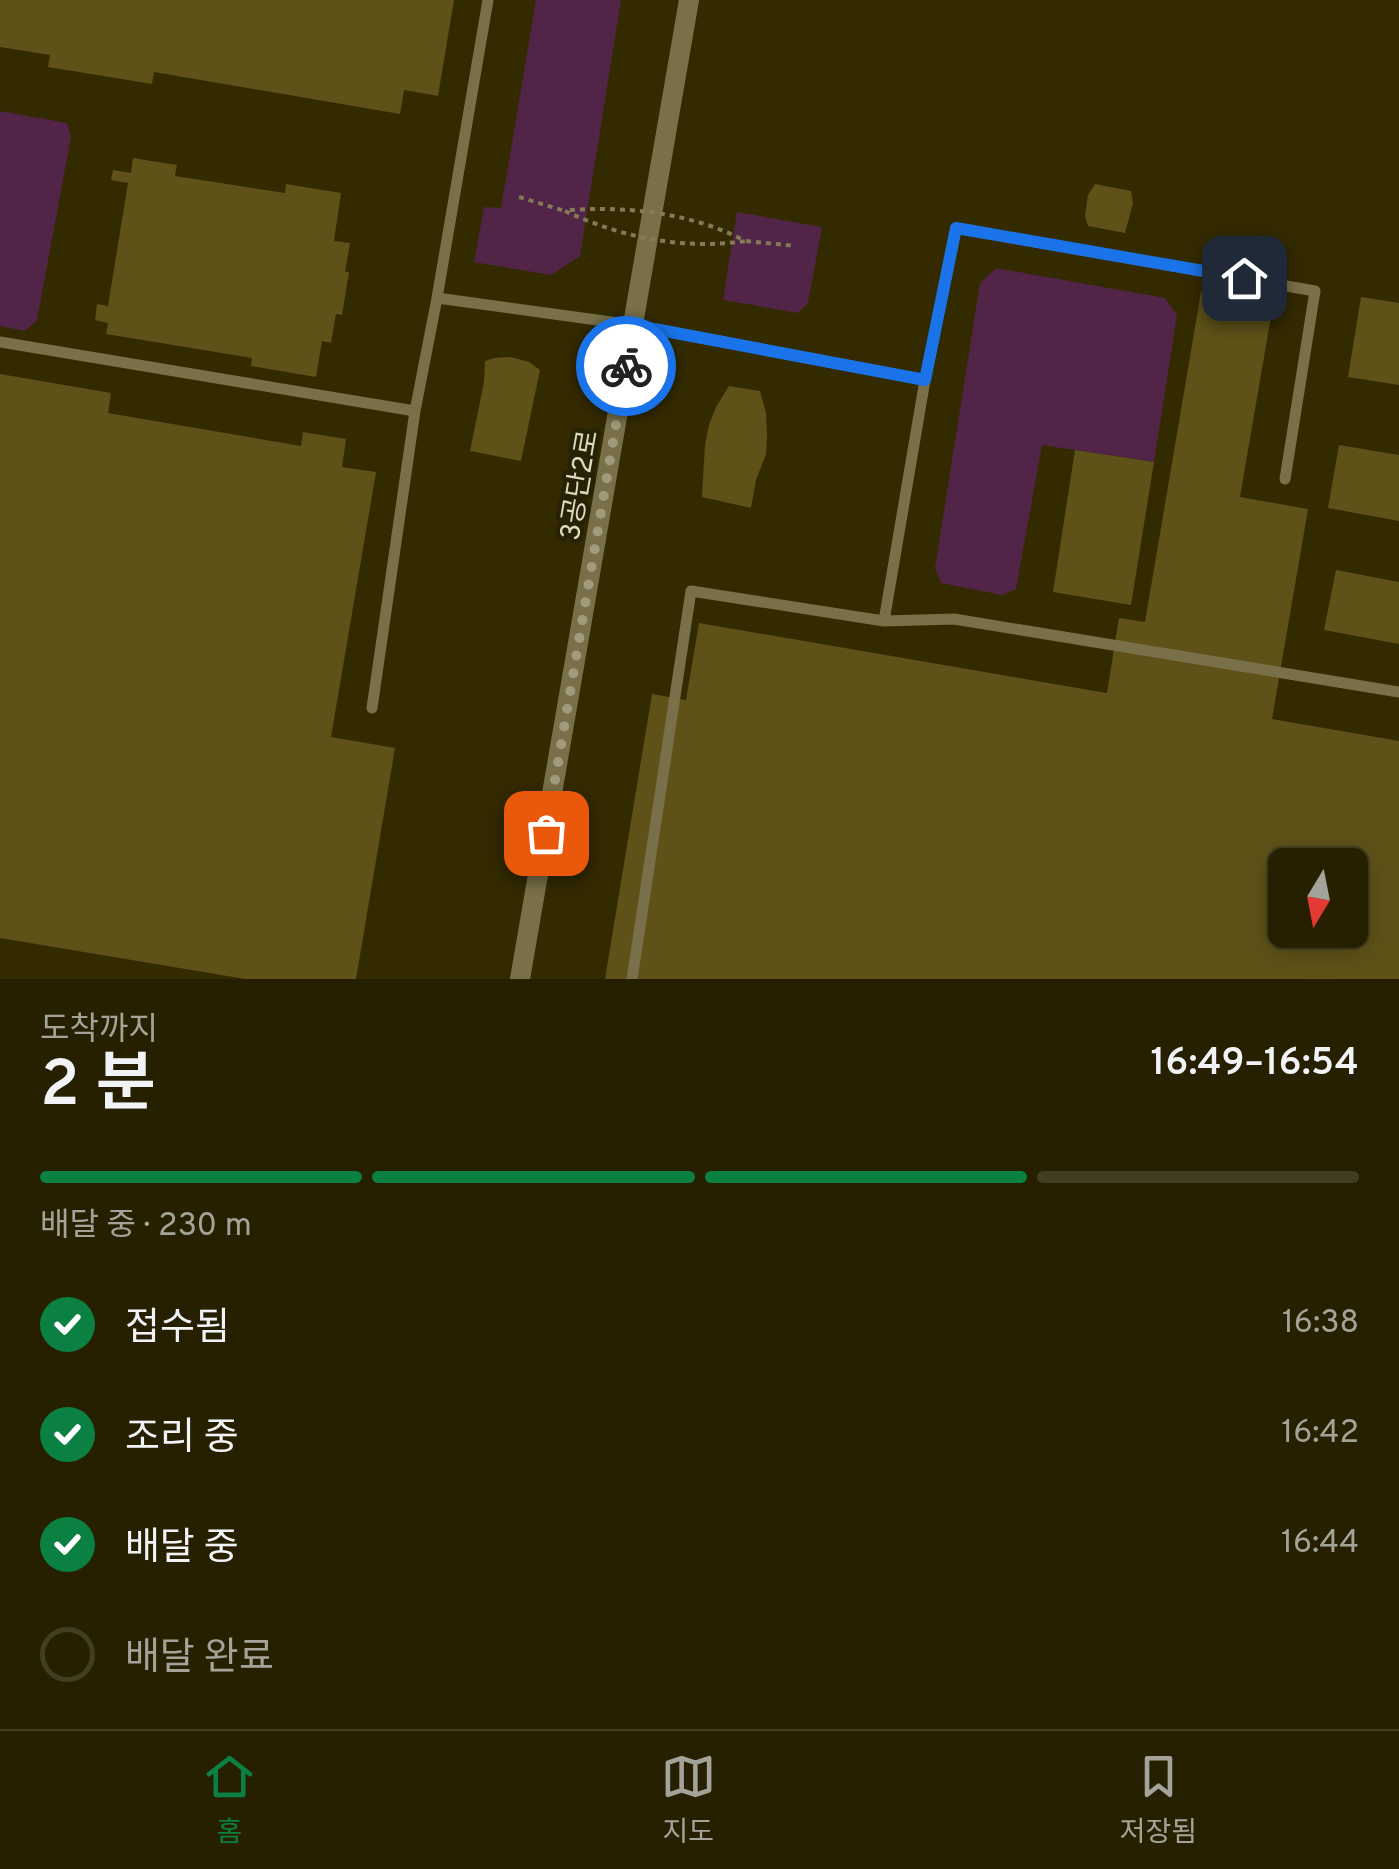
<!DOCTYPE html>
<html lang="ko">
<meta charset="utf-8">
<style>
:root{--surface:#262000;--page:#322d0f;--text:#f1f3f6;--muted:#a4a399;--line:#423e22;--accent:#0b8043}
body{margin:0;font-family:Overpass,"Noto Sans KR",sans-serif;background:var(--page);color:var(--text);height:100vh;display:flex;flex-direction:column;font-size:38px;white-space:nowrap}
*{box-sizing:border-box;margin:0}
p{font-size:32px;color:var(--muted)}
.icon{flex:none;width:55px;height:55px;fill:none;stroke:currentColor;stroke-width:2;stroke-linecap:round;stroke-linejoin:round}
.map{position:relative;height:979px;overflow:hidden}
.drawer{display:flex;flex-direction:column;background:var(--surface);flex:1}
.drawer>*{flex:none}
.needle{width:65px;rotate:190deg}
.buttons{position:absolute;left:1268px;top:848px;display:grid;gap:20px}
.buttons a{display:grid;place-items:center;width:100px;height:100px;border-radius:15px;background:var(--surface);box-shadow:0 5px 25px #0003,0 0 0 2px var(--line);font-size:50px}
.pin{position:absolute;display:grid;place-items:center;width:85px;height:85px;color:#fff;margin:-42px;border-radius:20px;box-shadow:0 5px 15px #0006}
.courier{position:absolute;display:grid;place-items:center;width:100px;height:100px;margin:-50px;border:8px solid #1a73e8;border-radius:50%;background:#fff;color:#222;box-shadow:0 2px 12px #0007}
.head em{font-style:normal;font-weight:600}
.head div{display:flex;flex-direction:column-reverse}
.head{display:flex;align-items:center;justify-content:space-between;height:170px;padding:0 40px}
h1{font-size:65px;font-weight:600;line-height:75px}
.bar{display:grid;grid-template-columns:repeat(4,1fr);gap:15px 10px;align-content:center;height:120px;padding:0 40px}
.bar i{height:12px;border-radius:8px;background:var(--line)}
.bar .active{background:var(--accent)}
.bar p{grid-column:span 4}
ol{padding:0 40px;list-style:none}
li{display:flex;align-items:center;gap:30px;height:110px}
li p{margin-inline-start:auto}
li .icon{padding:10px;border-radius:50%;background:var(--accent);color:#fff;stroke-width:4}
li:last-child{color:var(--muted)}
li i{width:55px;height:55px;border:5px solid var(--line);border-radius:50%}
.dock{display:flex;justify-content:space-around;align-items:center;height:140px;border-top:2px solid var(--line);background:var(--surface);font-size:28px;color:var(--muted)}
.dock a{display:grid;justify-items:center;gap:5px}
.dock .active{color:var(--accent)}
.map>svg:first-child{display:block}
</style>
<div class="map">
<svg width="1399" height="979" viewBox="0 0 1399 979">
<rect width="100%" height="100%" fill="#332a00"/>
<path fill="#522447" d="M536 0H621L580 256 551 275 474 262 484 207 501 208Z
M0 111 67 123 71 137 37 320 25 331 0 326Z
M737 212 822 227 808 303 798 313 723 300Z
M996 268 1165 298 1177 315 1154 462 1042 445 1016 589 1002 595 941 583 935 568 980 283Z"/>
<path fill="#5e5218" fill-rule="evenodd" d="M0 0H454L438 96 404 90 400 114 154 72 152 84 48 67 50 55 0 47Z
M133 158 177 165 175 176 285 193 286 184 341 193 334 241 350 243 345 272H349L342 315 336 314 331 343 322 341 316 377 251 366 252 358 106 334 108 323 95 320 97 304 108 306 128 183 111 180 113 170 131 173Z
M1095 184 1131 191 1133 203 1125 233 1088 226 1085 216 1088 195Z
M1201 292 1273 305 1240 497 1308 509 1272 719 1399 741V979H605L652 694 686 700 699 623 1107 693 1119 618 1145 622ZM1285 865H1350V930H1285Z
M1361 297 1399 303V385L1348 377Z
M511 357 529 362 540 370 521 461 470 451 484 382 485 361 494 358Z
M0 374 111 393 108 413 301 446 303 432 346 439 342 467 376 472 331 737 395 748 356 979H245L0 938Z
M729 386 760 391 766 413 767 434 766 454 756 480 751 508 702 497 705 445 709 425 716 407Z
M1339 445 1399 455V521L1328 508Z
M1075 450 1154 462 1131 605 1053 592Z
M1336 570 1399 582V644L1324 630Z"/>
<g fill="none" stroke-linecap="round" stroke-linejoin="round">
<path stroke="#837b58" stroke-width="4" stroke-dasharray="5 5" stroke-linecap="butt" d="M519 197 565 211
M746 241 795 246"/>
<path stroke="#797049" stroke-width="11" d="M437 298 633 325 925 380
M0 342 415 411
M884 621 925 380 956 228 1315 291 1285 479
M372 708 415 411 437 298 488 0
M632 979 691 591 884 621 954 619 1399 692"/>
<path stroke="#797049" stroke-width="20" d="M520 979 689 0"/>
<path stroke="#837b58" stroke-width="4" stroke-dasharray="5 5" stroke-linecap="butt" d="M570 210C628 206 693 213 745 241
M565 211C623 238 683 250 746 241"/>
</g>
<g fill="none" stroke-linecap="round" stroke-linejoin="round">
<path stroke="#a29b7b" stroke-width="10" stroke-dasharray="0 18" d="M546 833 626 366"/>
<path stroke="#1a73e8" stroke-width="12" d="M626 366 633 325 925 380 956 228 1244 278"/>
</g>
<g text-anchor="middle" stroke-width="9" stroke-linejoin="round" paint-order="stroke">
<g font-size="28" fill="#ded8bd" stroke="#272105">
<text transform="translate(578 485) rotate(-80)" y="10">3공단2로</text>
</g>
</g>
</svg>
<div class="buttons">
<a><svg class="needle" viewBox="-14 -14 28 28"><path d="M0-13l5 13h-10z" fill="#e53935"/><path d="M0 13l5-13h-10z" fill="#a4a399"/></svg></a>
</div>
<div class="pin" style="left:546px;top:833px;background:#ea580c"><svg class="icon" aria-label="bag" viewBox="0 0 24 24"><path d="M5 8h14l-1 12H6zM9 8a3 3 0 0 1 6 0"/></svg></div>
<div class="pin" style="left:1244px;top:278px;background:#1f2937"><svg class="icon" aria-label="home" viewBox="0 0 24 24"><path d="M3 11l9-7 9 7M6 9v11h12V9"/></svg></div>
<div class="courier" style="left:626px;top:366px"><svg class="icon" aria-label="bike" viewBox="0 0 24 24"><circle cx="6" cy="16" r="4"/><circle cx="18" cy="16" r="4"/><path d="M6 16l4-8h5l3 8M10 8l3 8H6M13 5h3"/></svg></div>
</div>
<section class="drawer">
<div class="head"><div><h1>2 분</h1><p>도착까지</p></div><em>16:49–16:54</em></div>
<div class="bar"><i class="active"></i><i class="active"></i><i class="active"></i><i></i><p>배달 중 · 230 m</p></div>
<ol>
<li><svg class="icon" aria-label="check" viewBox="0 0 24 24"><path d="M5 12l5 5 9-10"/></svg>접수됨<p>16:38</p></li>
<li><svg class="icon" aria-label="check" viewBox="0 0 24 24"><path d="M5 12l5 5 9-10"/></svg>조리 중<p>16:42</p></li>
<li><svg class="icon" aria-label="check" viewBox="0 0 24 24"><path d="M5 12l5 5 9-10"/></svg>배달 중<p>16:44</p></li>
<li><i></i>배달 완료</li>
</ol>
</section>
<nav class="dock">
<a class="active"><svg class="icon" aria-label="home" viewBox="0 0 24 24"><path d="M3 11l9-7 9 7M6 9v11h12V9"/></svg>홈</a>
<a><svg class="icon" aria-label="map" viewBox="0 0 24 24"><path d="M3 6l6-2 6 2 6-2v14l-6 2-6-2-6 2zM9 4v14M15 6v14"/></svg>지도</a>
<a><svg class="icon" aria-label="saved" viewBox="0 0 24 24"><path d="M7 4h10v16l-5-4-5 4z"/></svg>저장됨</a>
</nav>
